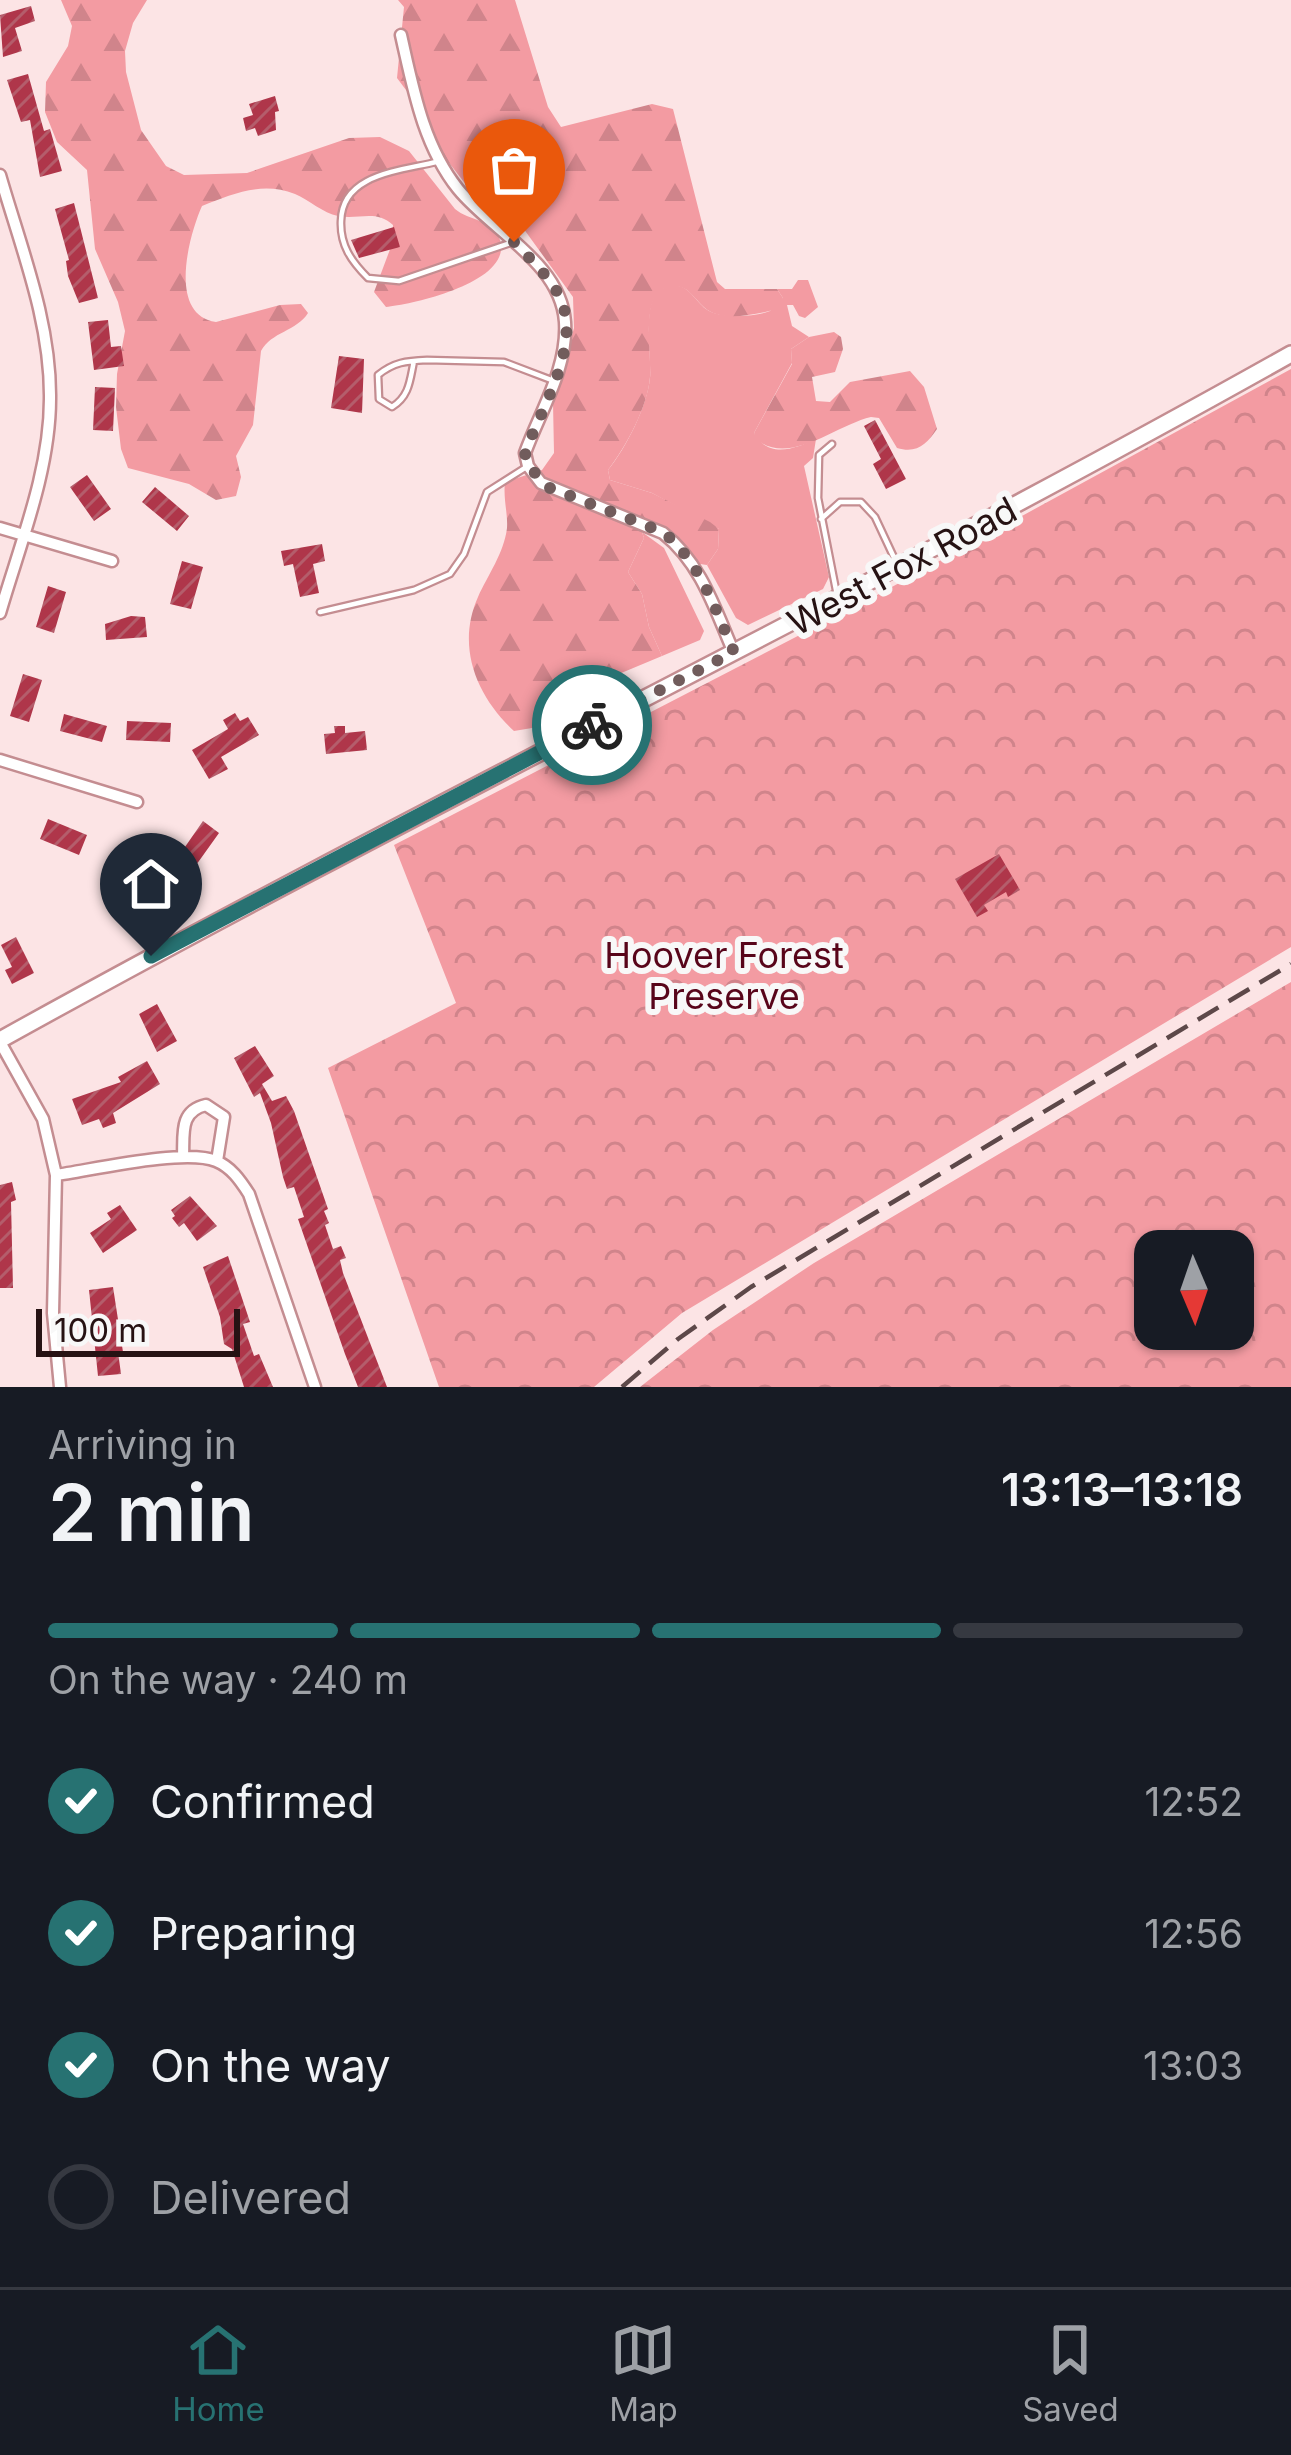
<!DOCTYPE html>
<meta charset="utf-8">
<style>
:root{--surface:#171b24;--page:#242831;--text:#f1f3f6;--muted:#9ea1a6;--line:#363941;--accent:#277272}
body{margin:0;font-family:Inter,sans-serif;background:var(--page);color:var(--text);height:100vh;display:flex;flex-direction:column;font-size:45px;white-space:nowrap}
*{box-sizing:border-box;margin:0}
p{font-size:39px;color:var(--muted)}
.icon{flex:none;width:66px;height:66px;fill:none;stroke:currentColor;stroke-width:2;stroke-linecap:round;stroke-linejoin:round}
.map{position:relative;height:1387px;overflow:hidden}
.drawer{display:flex;flex-direction:column;background:var(--surface);flex:1}
.drawer>*{flex:none}
.needle{width:78px;rotate:178deg}
.buttons{position:absolute;left:1134px;top:1230px;display:grid;gap:24px}
.buttons a{display:grid;place-items:center;width:120px;height:120px;border-radius:24px;background:var(--surface);box-shadow:0 3px 9px #0004;font-size:60px}
.scale{position:absolute;left:36px;bottom:30px;width:204px;box-sizing:border-box;padding-left:12px;border:6px solid #261213;border-top:0;font-size:33px;line-height:42px;white-space:nowrap;color:#261213;-webkit-text-stroke:9px #f8f8f8;paint-order:stroke}
.pin{position:absolute;display:grid;place-items:center;width:102px;height:102px;color:#fff;margin:-123px -51px;border-radius:50% 50% 50% 0;rotate:-45deg;box-shadow:0 0 12px #0007}
.pin .icon{rotate:45deg}
.courier{position:absolute;display:grid;place-items:center;width:120px;height:120px;margin:-60px;border:9px solid #277272;border-radius:50%;background:#fff;color:#222;box-shadow:0 3px 15px #0007}
.headline em{font-style:normal;font-weight:600}
.headline div{display:flex;flex-direction:column-reverse}
.headline{display:flex;align-items:center;justify-content:space-between;height:204px;padding:0 48px}
h1{font-size:78px;font-weight:600;line-height:90px}
.bar{display:grid;grid-template-columns:repeat(4,1fr);gap:18px 12px;align-content:center;height:144px;padding:0 48px}
.bar i{height:15px;border-radius:9px;background:var(--line)}
.bar .current{background:var(--accent)}
.bar p{grid-column:span 4}
ol{padding:0 48px;list-style:none}
li{display:flex;align-items:center;gap:36px;height:132px}
li p{margin-inline-start:auto}
li .icon{padding:12px;border-radius:50%;background:var(--accent);color:#fff;stroke-width:4}
li:last-child{color:var(--muted)}
li i{width:66px;height:66px;border:6px solid var(--line);border-radius:50%}
.menu{display:flex;justify-content:space-around;align-items:center;height:168px;border-top:3px solid var(--line);background:var(--surface);font-size:33px;color:var(--muted)}
.menu a{display:grid;justify-items:center;gap:6px}
.menu .current{color:var(--accent)}
.map>svg:first-child{display:block}
</style>
<div class="map">
<svg width="1291" height="1387" viewBox="0 0 1291 1387">
<defs>
<pattern id="forest-firs" width="22" height="20" patternUnits="userSpaceOnUse" patternTransform="scale(3)"><rect width="22" height="20" fill="#f39ba2"/><path d="M5 1l3.5 6h-7zM16 11l3.5 6h-7z" fill="#d0848b"/></pattern>
<pattern id="park-crowns" width="20" height="18" patternUnits="userSpaceOnUse" patternTransform="scale(3)"><rect width="20" height="18" fill="#f39ba2"/><path d="M2 6a3 3 0 1 1 6 0M12 15a3 3 0 1 1 6 0" fill="none" stroke="#d0848b"/></pattern>
<pattern id="building-hatch" width="6" height="6" patternUnits="userSpaceOnUse" patternTransform="scale(3)"><rect width="6" height="6" fill="#af364a"/><path d="M-1 1l2-2M0 6l6-6M5 7l2-2" fill="none" stroke="#b45d6b"/></pattern>
</defs>
<rect width="100%" height="100%" fill="#fce4e5"/>
<path fill="#f39ba2" d="M798 280H808L818 307 805 318 799 316 793 305H787L792 326 809 337 791 349 792 363 754 433C769 459 794 449 816 439L813 458 804 466 829 577 823 589 748 625 736 618 707 565 718 549 719 529 652 493 610 480 608 470C626 448 647 407 650 378 652 361 641 299 661 289 686 277 692 298 706 309 719 319 755 317 770 311 771 310 781 300 783 298L777 289H792Z
M642 532 664 548 704 631 700 640 662 656 649 627 642 594 628 572 644 538Z"/>
<path fill="url(#forest-firs)" d="M61 0H147L133 23 125 51 126 72 141 130 166 166 184 175 247 173 349 138 380 137 409 151 455 209C469 221 493 219 500 240 513 282 414 304 386 307L374 292 392 244 393 225C376 209 359 220 338 216 323 213 309 200 295 194 262 181 232 194 202 206 189 235 167 315 216 322L280 305 301 304 308 313C297 331 271 332 261 351L253 425 236 456 241 477 236 496 216 500 189 484 128 468 121 449 116 407 117 374 125 331 118 302 95 249 87 170 57 142 45 112 46 82 68 46 72 26Z
M398 0H515L548 107 561 127 652 104 673 109 717 282 725 289H777L783 298 781 308C763 313 733 320 716 314 694 308 692 277 663 289 641 298 652 359 650 377 648 406 626 447 608 470L610 480 652 493 710 522 719 529 718 549 707 565 700 564C678 528 633 514 595 500L593 507 642 532 644 538 628 572 642 594 649 627 662 656 595 684 562 706 544 726 514 731C476 696 456 646 478 597 488 575 504 553 507 528 508 514 503 498 505 482L542 470 554 453 553 403 574 328 573 297 518 221 467 186 436 146 421 110 397 78 404 7Z
M834 332 841 337 843 349 835 372 812 377 816 401 830 402 850 382 910 371 924 387 937 429C927 444 917 454 897 448L879 418 871 417C836 425 789 467 756 439L754 433 792 364 791 349 809 337Z"/>
<path fill="url(#park-crowns)" fill-rule="evenodd" d="M1291 369V947L682 1313 594 1387H439L328 1068 456 1003 394 845 879 594Z
M1291 982V1387H640L713 1330 814 1263ZM1155 1251H1233V1329H1155Z"/>
<path fill="url(#building-hatch)" d="M31 6 35 21 15 28 22 51 3 57 0 15Z
M28 74 44 131 50 129 62 171 40 177 30 120 21 122 7 80Z
M275 96 279 111 275 112 276 130 258 136 255 128 246 131 243 118 253 115 249 104Z
M74 203 98 298 79 303 68 276 66 261 69 260 55 209Z
M394 227 400 247 359 258 351 240Z
M108 320 111 347 121 346 124 366 94 370 88 322Z
M339 356 364 359 362 413 331 408Z
M95 387 115 388 113 431 93 430Z
M875 420 906 479 886 489 873 464 881 459 864 426Z
M87 475 111 509 94 521 70 487Z
M155 487 189 516 177 531 142 502Z
M322 544 325 561 313 564 319 593 300 597 293 564 284 566 281 551Z
M182 561 203 567 191 609 170 604Z
M48 586 66 592 54 633 36 627Z
M131 616 145 617 147 637 106 640 105 624Z
M23 674 42 680 29 722 10 716Z
M235 713 240 721 248 717 259 735 221 757 228 769 209 779 192 750 228 729 223 720Z
M64 714 107 726 102 742 60 731Z
M127 721 171 723 170 742 126 740Z
M334 726H345V733L365 731 367 750 326 754 324 734 335 733Z
M48 819 87 835 79 855 40 839Z
M203 821 219 833 194 868 178 857Z
M999 854 1020 890 1008 897 1006 892 984 905 988 911 977 917 955 879Z
M109 861 154 867 151 886 140 885 139 893 127 892 128 883 107 880Z
M16 937 34 973 12 984 5 970 12 967 1 945Z
M157 1004 177 1041 157 1052 139 1014Z
M255 1046 274 1076 262 1084 272 1101 286 1096 294 1111 328 1209 324 1211 329 1223 325 1225 333 1249 341 1246 346 1258 340 1260 343 1273 387 1387H358L345 1354 298 1219 304 1217 294 1187 287 1189 283 1177 271 1123 260 1093 254 1097 234 1058Z
M147 1061 160 1084 113 1113 116 1123 103 1128 99 1119 82 1125 72 1099 121 1082 118 1077Z
M12 1182 16 1200 11 1202 13 1288H0V1185Z
M190 1196 217 1226 197 1241 184 1223 179 1227 172 1218 175 1216 171 1210Z
M120 1205 137 1230 103 1253 90 1233 111 1219 107 1213Z
M228 1256 250 1322 243 1324 254 1356 259 1354 273 1387H244L232 1349 224 1344 220 1317 203 1267Z
M113 1287 123 1352H118L121 1374 98 1376 89 1290Z"/>
<g fill="none" stroke-linecap="round" stroke-linejoin="round">
<g stroke="#c48d91" stroke-width="9">
<path id="lane" d="M436 162C399 171 342 174 341 221 340 245 351 261 368 278L399 281 513 242
M414 361C410 379 410 396 392 407L379 399 378 375C394 362 406 361 427 360L504 362 554 381
M832 444 819 455 818 498 837 595
M821 519 840 502H861L875 517 897 564
M320 612 414 590 450 574 464 554 487 492 528 466"/>
</g>
<g stroke="#c48d91" stroke-width="15">
<path id="street" d="M401 35C413 88 423 145 458 189 492 231 561 263 565 322 568 369 540 411 525 453L528 466 541 483 663 533C701 563 715 609 734 653
M0 175C21 248 51 322 50 399 50 471 20 544 0 613
M0 528 112 561
M0 760 137 802
M0 1042 43 1119 56 1175 53 1313 60 1387
M183 1157C184 1134 179 1111 206 1105L224 1117 217 1161
M56 1175C92 1170 185 1148 216 1161 231 1167 240 1180 249 1194L315 1387"/>
</g>
<g stroke="#c48d91" stroke-width="20">
<path id="secondary" d="M0 1040C426 803 866 593 1291 354"/>
</g>
<use href="#lane" stroke="#fff" stroke-width="4.5"/>
<use href="#street" stroke="#fff" stroke-width="10"/>
<use href="#secondary" stroke="#fff" stroke-width="15"/>
<path stroke="#5d4849" stroke-width="4.5" stroke-dasharray="24 12" stroke-linecap="butt" d="M622 1387 678 1339 751 1287 1291 964"/>
</g>
<g fill="none" stroke-linecap="round" stroke-linejoin="round">
<path stroke="#715c5c" stroke-width="12" stroke-dasharray="0 21.6" d="M514 242C529 258 546 273 557 292 586 341 541 407 525 453L528 466 550 488 663 532C701 563 715 609 734 652L592 725"/>
<path stroke="#277272" stroke-width="15" d="M151 956 592 725"/>
</g>
<g text-anchor="middle" stroke-width="12" stroke-linejoin="round" paint-order="stroke">
<g font-size="36" fill="#261213" stroke="#f8f8f8">
<text transform="translate(902 566) rotate(-28)" y="13">West Fox Road</text>
</g>
<g font-size="36" fill="#58051a" stroke="#f8f8f8">
<text x="724" y="968">Hoover Forest<tspan x="724" dy="41">Preserve</tspan></text>
</g>
</g>
</svg>
<div class="buttons">
<a><svg class="needle" viewBox="-14 -14 28 28"><path d="M0-13l5 13h-10z" fill="#e53935"/><path d="M0 13l5-13h-10z" fill="#9ea1a6"/></svg></a>
</div>
<div class="scale">100 m</div>
<div class="pin" style="left:514px;top:242px;background:#ea580c"><svg class="icon" aria-label="bag" viewBox="0 0 24 24"><path d="M5 8h14l-1 12H6zM9 8a3 3 0 0 1 6 0"/></svg></div>
<div class="pin" style="left:151px;top:956px;background:#1f2937"><svg class="icon" aria-label="home" viewBox="0 0 24 24"><path d="M3 11l9-7 9 7M6 9v11h12V9"/></svg></div>
<div class="courier" style="left:592px;top:725px"><svg class="icon" aria-label="bike" viewBox="0 0 24 24"><circle cx="6" cy="16" r="4"/><circle cx="18" cy="16" r="4"/><path d="M6 16l4-8h5l3 8M10 8l3 8H6M13 5h3"/></svg></div>
</div>
<section class="drawer">
<div class="headline"><div><h1>2 min</h1><p>Arriving in</p></div><em>13:13–13:18</em></div>
<div class="bar"><i class="current"></i><i class="current"></i><i class="current"></i><i></i><p>On the way · 240 m</p></div>
<ol>
<li><svg class="icon" aria-label="check" viewBox="0 0 24 24"><path d="M5 12l5 5 9-10"/></svg>Confirmed<p>12:52</p></li>
<li><svg class="icon" aria-label="check" viewBox="0 0 24 24"><path d="M5 12l5 5 9-10"/></svg>Preparing<p>12:56</p></li>
<li><svg class="icon" aria-label="check" viewBox="0 0 24 24"><path d="M5 12l5 5 9-10"/></svg>On the way<p>13:03</p></li>
<li><i></i>Delivered</li>
</ol>
</section>
<nav class="menu">
<a class="current"><svg class="icon" aria-label="home" viewBox="0 0 24 24"><path d="M3 11l9-7 9 7M6 9v11h12V9"/></svg>Home</a>
<a><svg class="icon" aria-label="map" viewBox="0 0 24 24"><path d="M3 6l6-2 6 2 6-2v14l-6 2-6-2-6 2zM9 4v14M15 6v14"/></svg>Map</a>
<a><svg class="icon" aria-label="saved" viewBox="0 0 24 24"><path d="M7 4h10v16l-5-4-5 4z"/></svg>Saved</a>
</nav>
